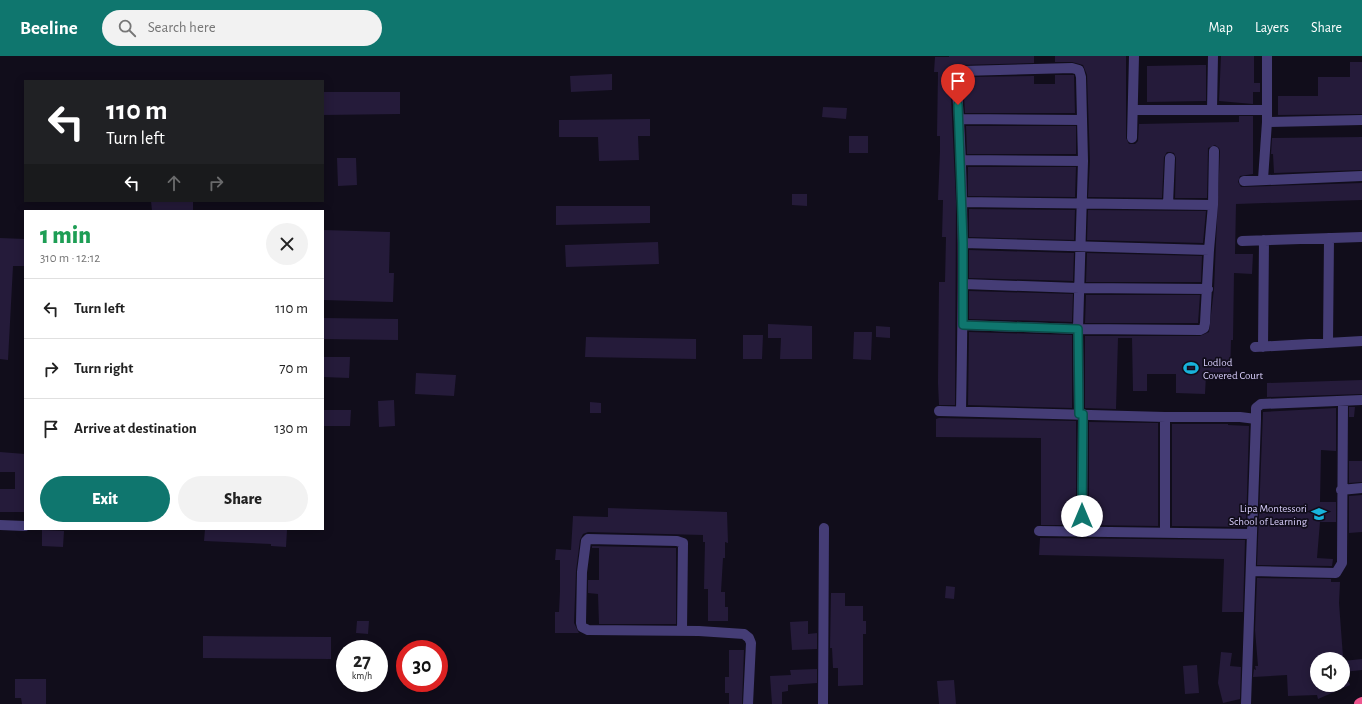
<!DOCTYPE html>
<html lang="en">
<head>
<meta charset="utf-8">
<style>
  :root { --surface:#fff; --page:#f2f2f2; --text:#222; --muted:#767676; --line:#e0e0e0; --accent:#0f766e }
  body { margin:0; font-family:"Alegreya Sans",sans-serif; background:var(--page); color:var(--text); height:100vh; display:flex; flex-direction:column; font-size:15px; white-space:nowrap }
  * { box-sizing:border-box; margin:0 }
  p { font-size:13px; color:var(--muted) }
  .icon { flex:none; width:22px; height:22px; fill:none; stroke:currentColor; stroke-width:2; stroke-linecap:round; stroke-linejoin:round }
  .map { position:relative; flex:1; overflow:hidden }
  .details { position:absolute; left:24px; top:154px; width:300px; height:320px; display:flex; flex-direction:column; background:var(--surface); border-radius:0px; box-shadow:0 2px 10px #0003 }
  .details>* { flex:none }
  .hud { position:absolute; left:24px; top:24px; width:300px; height:122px; border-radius:0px; box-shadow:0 2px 10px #0003; background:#202124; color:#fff; overflow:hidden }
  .controls { position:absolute; left:1310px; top:596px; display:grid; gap:8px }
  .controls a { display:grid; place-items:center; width:40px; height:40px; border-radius:50%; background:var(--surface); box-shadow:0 2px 10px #0003; font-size:20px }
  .speed { position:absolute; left:336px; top:584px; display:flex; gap:8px; font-size:20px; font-weight:700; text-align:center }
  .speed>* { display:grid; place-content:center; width:52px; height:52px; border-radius:50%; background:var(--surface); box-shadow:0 2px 10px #0003; line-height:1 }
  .speed small { font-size:10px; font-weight:400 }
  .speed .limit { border:6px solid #d22; background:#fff; color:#111 }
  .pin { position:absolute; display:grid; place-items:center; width:34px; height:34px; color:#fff; margin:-41px -17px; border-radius:50% 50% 50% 0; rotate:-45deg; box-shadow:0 0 4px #0007 }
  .pin .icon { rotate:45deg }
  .me { position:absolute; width:44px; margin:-22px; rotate:0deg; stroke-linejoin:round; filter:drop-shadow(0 0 3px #0008) }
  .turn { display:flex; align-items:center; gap:14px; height:84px; padding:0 16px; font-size:18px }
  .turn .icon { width:52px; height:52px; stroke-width:2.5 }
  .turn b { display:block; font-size:28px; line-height:34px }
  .lanes { display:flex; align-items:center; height:38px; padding:0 16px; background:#0003; justify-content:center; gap:20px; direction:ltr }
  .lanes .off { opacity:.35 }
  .round { display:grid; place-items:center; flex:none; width:42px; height:42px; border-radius:21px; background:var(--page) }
  .summary { display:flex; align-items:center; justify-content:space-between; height:68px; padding:0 16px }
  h1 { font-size:24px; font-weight:800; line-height:30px; color:#1e9e55 }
  .cta { display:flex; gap:8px; margin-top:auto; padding:8px 16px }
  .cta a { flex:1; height:46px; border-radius:24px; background:var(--accent); color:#fff; font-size:16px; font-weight:800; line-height:46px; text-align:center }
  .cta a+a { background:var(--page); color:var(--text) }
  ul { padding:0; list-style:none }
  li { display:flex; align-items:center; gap:12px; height:60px; padding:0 16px; border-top:1px solid var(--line) }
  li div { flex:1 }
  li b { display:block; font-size:15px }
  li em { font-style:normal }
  header { display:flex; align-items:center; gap:24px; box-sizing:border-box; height:56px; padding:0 20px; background:var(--accent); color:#fff }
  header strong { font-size:19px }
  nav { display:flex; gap:22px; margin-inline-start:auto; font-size:14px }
  .search { width:280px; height:36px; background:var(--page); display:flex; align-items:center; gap:10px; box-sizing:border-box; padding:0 14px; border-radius:22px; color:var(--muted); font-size:15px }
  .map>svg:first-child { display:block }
</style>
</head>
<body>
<header>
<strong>Beeline</strong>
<div class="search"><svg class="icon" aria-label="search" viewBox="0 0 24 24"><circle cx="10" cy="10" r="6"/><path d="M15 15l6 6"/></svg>Search here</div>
<nav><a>Map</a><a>Layers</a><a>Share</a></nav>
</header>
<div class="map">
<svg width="1362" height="648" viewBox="0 0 1362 648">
  <rect width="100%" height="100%" fill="#110d1b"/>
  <path fill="#251b3a" d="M949 0H1034V7L961 9 950 19 956 146 955 349H939L938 327 939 226H945L946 181H942L943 144H938L940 95V80H937L938 16H934L935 1H949Z
    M1055 0H1126V82L1129 88H1135L1138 85 1139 68 1239 66V60H1253V118L1240 120 1238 126 1241 131 1362 127V144L1236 148 1235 198H1253L1252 218 1234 217 1233 284H1231L1230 320 1206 319 1205 338 1176 337V318H1147V335H1133L1132 282H1118L1116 353 1085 352V280H1200L1209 276 1214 233 1220 95 1219 92 1215 89 1208 92 1207 142H1175L1176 102 1174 97 1170 96H1167L1164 101 1162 142 1088 141 1090 105 1087 19 1083 9 1072 6H1055Z
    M1221 0H1254V27H1260V36H1253V48L1219 45Z
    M1350 6H1362V58L1278 59V40H1318V21H1350Z
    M1199 9H1206V45L1147 46V10Z
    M612 18V34L571 36 570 20Z
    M1055 19H1074L1075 57H965L963 24 965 21 1034 20V28H1055Z
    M323 36H400V58L323 59Z
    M823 51 847 52 846 63 822 61Z
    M650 63V80H638L639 104 599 105 598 81H559V64Z
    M966 70H1076V98H967Z
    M849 80H868V97H849Z
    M1362 81V114L1274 117 1273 98H1271L1272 82Z
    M337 102H356L357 129 338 130Z
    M968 111H1076L1075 141 968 140Z
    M792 138H807V150L792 149Z
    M151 145H193V155H152Z
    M556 150H650V167L556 169Z
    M969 153 1075 154 1074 184 969 181Z
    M1088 154 1206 155 1203 187 1087 184Z
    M323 174 390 176 389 217H394L393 246 323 244Z
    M0 182 25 183V210H13L8 304 0 303Z
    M658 186 659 208 566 211 565 189Z
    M969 194 1074 197 1073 225 969 222Z
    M1087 197 1202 200 1201 226H1086Z
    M969 235 1073 238 1072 266 969 263Z
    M1086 239H1200L1198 267H1085Z
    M323 262 398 263V284L323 283Z
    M768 268 812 270V303H780L781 282H768Z
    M876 270 890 271V282L876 281Z
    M854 276H872L871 304 853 303Z
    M969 276 1072 279V352L968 349Z
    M743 279H763L762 303H743Z
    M586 281 696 283V303L585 301Z
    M323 301H350L349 322 323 321Z
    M416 317 456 319 454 340 415 338Z
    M1362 324V338L1267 341V327Z
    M394 344 395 370 379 371 378 345Z
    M590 346 601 347V357H590Z
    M1349 351H1355L1354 361H1349Z
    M1336 352V395L1321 394 1320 446H1336V466H1320L1317 502 1333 503 1332 510 1257 509 1263 356Z
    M323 354H351L350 370H323Z
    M939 362 1076 365V469H1041V382L936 381V363Z
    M1089 366 1158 367V470L1089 469Z
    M1172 368H1228V369L1249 370 1246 471 1172 470Z
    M0 396 25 398V456H0V433H15V416H0Z
    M1349 405H1362V426L1349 427Z
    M1362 439V476L1349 477V440Z
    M608 452 727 456 728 487 725 486V502H723L721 536H725V551H728V565H708V533H704L705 486H703V479L588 476 583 478 580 484 576 515 574 567 579 577H555V556H559L560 535V504H555L556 493 571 494 573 460 608 461Z
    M205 473 287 474 286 491 271 490V488L204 485Z
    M42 474 64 475 63 491 42 490Z
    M1040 482 1245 484 1243 556H1222L1224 503 1039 499Z
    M592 490 676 492V568H599L598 538 588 537V524H599V492H592Z
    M1257 522 1331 523V526H1340L1339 547 1343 601 1317 603V631L1343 629V627L1349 626 1350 629 1318 643 1317 639 1288 640 1287 619 1253 621 1254 613 1256 614 1255 610H1258L1255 574Z
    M946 530 955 531 954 543 945 542Z
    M831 537H845V550H863V565H866V578H863V629L838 630V612H833L832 592H830Z
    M357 565H369L368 578 356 577Z
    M808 565V578L817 577V593L792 594 790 566Z
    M203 580 331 581V603L203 602Z
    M729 594H744L742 648H729V637H725V621H729Z
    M1221 596 1232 597 1230 610 1241 611 1240 643 1223 647 1218 627Z
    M1362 603V614L1343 616V605Z
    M1197 609 1199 637 1185 638 1183 610Z
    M817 613V627L788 629V635L782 636V648H772L770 620 791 619 790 614Z
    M15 623H46V648H22L21 642H15Z
    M954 624 956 648H939L937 625Z"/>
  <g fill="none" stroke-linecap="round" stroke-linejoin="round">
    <path stroke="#453d76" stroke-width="10" d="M1134 54H1267
      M1212 54 1213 0
      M960 63 1082 64
      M1267 66 1362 64
      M1132 82 1134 0
      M960 104 1083 105
      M1263 123 1267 66V0
      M1244 125 1362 120
      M962 146 1213 149
      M1168 148 1170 102
      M1242 185 1362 181
      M963 187 1209 194
      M964 228 1079 232 1208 233
      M963 269 1078 273 1200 274 1204 272 1205 267 1209 194 1213 149 1214 95
      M1328 287 1329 182
      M1255 291 1362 285
      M1263 291 1264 184
      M939 355 1165 361H1240L1256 363 1246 648
      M961 355C963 244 965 132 956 21L962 15 1072 12 1079 14 1081 21 1083 105 1078 273 1079 358
      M1256 363V352L1261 348 1362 344
      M1341 434 1362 432
      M0 469 25 470
      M1039 475 1252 478
      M1082 475 1083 358
      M1165 476V361
      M1251 515 1336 517 1342 507 1343 345
      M682 575 683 487 677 485 588 483 586 485 582 516 581 567 582 571 588 574 699 575 744 578 749 582 751 587 748 648
      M823 648 824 472"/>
    <path stroke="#ed558e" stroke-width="12" d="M1360 648 1362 647"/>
  </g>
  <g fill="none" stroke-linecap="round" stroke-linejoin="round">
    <g stroke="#0a4d48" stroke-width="10">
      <path id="route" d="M958 49 963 187V269L1078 273 1079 358H1083L1082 460"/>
    </g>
    <use href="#route" stroke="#0f766e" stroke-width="7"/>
  </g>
  <defs>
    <g id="stadium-bare" transform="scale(1.2)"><path d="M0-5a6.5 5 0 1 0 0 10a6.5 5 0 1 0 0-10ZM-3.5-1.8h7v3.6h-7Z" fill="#18b3db" stroke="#110d1b" stroke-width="2.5" paint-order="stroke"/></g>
    <g id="school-bare" transform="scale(1.2)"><path d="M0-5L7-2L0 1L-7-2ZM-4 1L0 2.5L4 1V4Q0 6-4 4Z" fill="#18b3db" stroke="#110d1b" stroke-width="2.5" paint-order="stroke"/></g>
  </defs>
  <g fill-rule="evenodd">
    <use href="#stadium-bare" x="1191" y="312"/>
    <use href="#school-bare" x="1319" y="458"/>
  </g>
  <g text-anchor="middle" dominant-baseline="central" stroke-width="3.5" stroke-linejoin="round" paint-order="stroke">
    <g font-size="11" fill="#d7cdfa" stroke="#110d1b" text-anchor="start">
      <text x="1203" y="306">Lodlod<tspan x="1203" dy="13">Covered Court</tspan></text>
      <text x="1307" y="452" text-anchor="end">Lipa Montessori<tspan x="1307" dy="13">School of Learning</tspan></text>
    </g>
  </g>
</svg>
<div class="controls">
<a><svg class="icon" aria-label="sound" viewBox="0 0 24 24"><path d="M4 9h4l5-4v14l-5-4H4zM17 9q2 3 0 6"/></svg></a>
</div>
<div class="speed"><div>27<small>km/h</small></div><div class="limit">30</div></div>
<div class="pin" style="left:958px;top:49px;background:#d93025"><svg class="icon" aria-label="arrive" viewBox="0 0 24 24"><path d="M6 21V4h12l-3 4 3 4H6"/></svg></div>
<svg class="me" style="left:1082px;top:460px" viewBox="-20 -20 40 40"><circle r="19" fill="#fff"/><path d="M0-13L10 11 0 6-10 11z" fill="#0f766e"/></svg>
<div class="hud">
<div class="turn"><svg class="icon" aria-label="left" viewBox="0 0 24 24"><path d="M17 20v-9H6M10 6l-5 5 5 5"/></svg><div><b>110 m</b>Turn left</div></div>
<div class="lanes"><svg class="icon" aria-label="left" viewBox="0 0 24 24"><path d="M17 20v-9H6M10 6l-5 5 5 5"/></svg><svg class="icon off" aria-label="ahead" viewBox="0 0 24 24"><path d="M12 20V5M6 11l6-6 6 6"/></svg><svg class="icon off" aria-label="right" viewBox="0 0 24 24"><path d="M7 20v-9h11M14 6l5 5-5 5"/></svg></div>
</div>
<section class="details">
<div class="summary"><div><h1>1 min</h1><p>310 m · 12:12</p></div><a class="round"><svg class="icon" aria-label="close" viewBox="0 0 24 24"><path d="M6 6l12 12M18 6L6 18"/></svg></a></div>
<ul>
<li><svg class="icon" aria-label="left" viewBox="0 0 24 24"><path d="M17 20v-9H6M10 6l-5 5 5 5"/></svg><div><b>Turn left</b></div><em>110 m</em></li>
<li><svg class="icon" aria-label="right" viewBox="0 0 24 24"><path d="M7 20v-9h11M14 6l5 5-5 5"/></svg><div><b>Turn right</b></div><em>70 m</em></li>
<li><svg class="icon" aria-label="arrive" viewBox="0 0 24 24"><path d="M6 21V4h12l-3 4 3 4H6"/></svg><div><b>Arrive at destination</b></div><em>130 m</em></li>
</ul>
<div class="cta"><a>Exit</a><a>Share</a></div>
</section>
</div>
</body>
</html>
